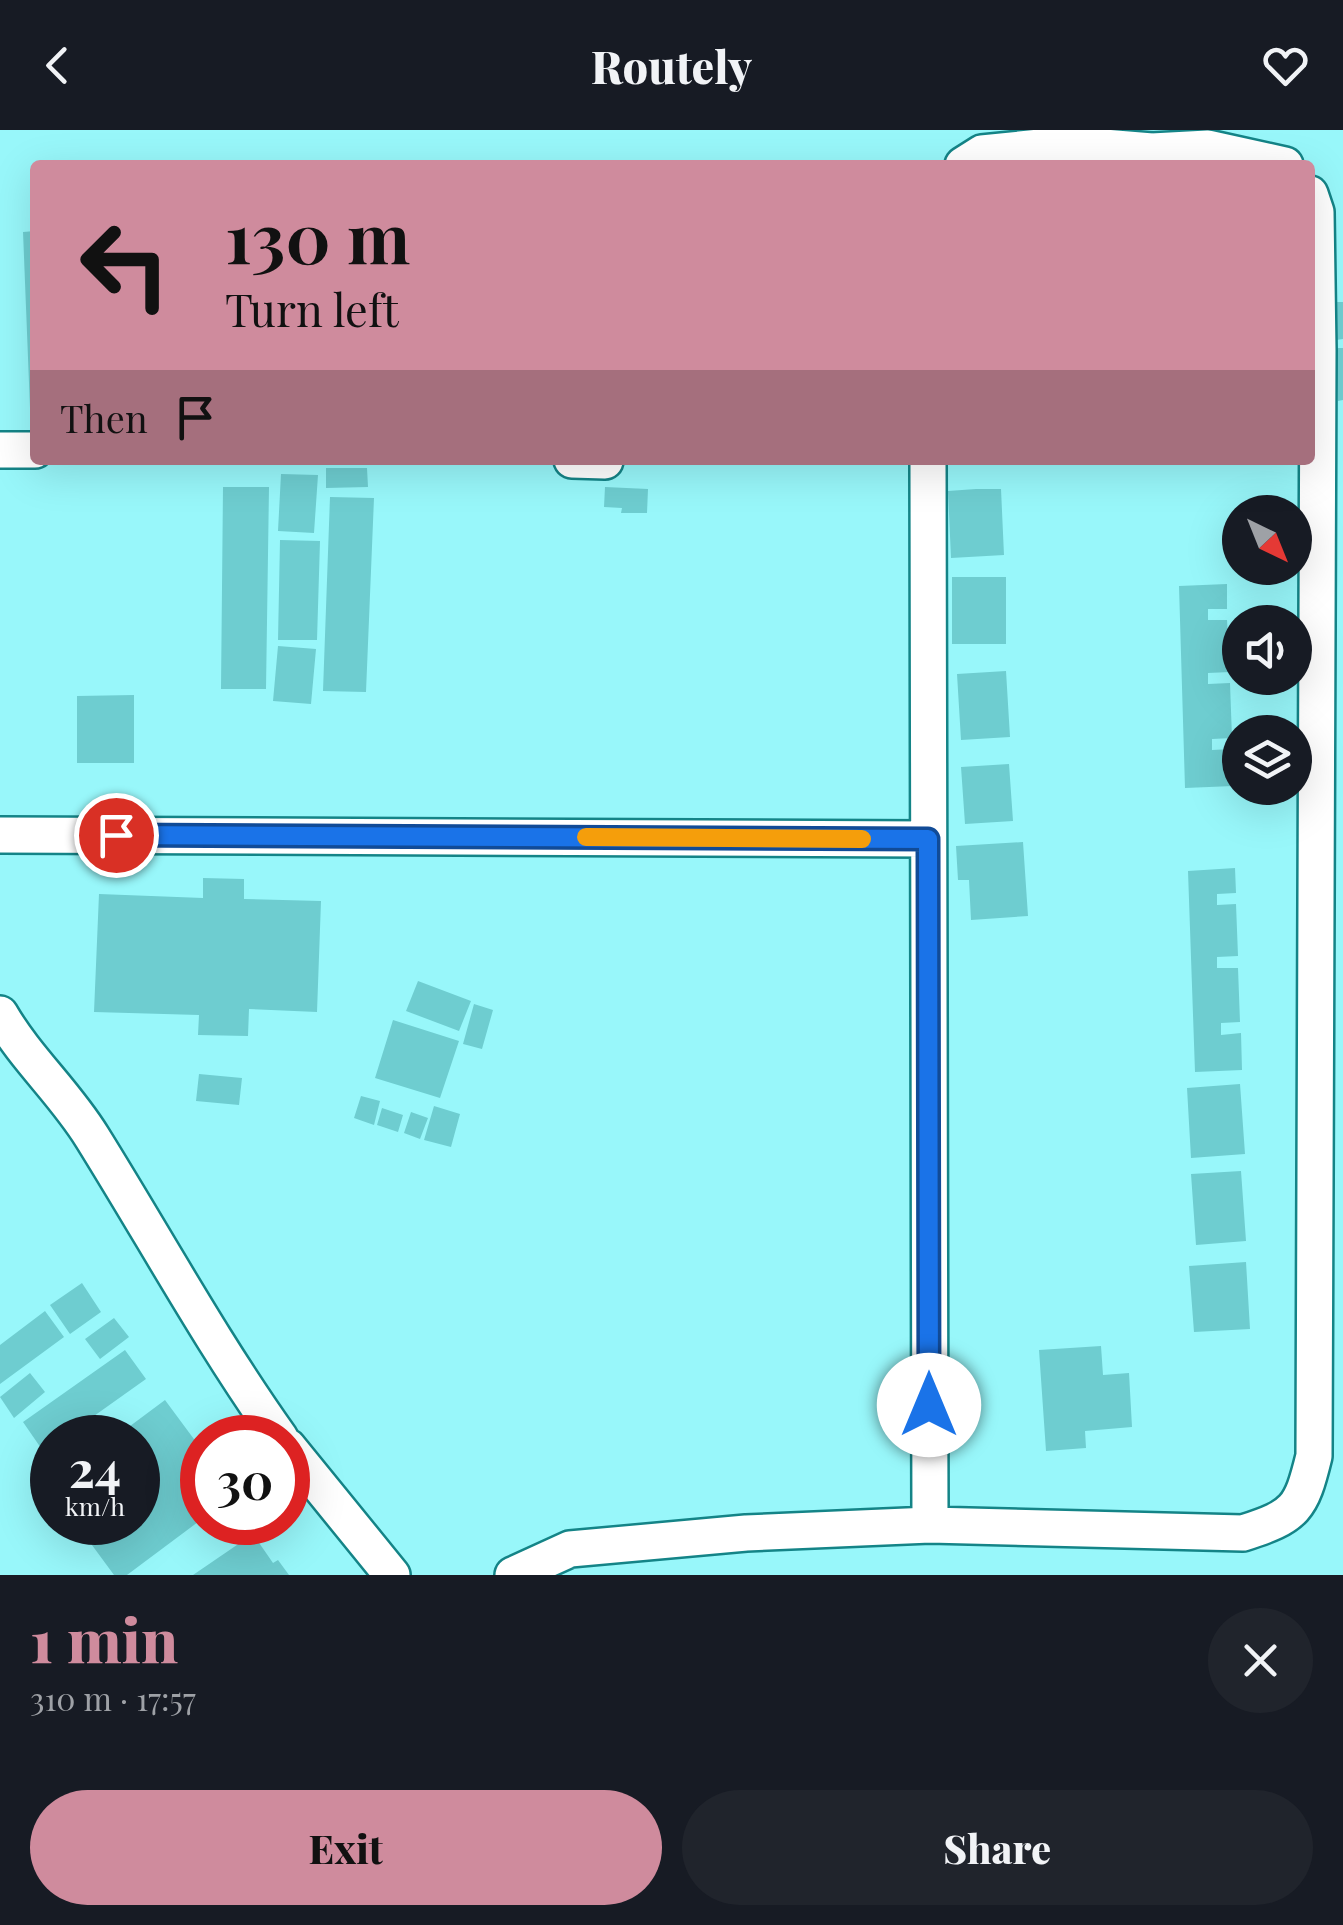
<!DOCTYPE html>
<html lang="en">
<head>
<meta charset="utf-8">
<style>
  :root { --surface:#171b24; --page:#20242c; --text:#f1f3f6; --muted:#9ea1a6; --accent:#cf8b9d }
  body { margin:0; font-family:"Playfair Display",serif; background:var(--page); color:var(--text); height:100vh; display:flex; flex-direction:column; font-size:38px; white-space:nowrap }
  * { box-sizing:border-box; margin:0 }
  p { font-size:32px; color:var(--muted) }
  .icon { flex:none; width:55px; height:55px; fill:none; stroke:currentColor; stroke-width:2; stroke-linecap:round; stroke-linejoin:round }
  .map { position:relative; height:1445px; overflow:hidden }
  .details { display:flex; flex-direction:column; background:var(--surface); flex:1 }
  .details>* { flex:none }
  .top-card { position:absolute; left:30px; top:30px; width:1285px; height:305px; border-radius:10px; box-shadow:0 10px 40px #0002; background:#cf8b9d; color:#111; overflow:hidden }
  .needle { width:65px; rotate:137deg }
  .fabs { position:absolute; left:1222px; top:365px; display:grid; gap:20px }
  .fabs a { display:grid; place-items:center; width:90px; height:90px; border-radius:50%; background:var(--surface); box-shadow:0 10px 40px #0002; font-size:50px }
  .speed { position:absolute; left:30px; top:1285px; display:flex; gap:20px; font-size:50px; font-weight:700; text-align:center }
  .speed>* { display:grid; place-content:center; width:130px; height:130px; border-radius:50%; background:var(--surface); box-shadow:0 10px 40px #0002; line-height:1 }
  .speed small { font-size:25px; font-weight:400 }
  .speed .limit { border:15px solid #d22; background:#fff; color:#111 }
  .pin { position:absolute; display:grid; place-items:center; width:85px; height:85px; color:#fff; margin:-42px; border:5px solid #fff; border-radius:50%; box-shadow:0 2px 10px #0007 }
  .me { position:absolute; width:110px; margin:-55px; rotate:0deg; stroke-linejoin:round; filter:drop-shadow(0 0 8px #0008) }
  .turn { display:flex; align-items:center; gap:35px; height:210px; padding:0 30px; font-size:45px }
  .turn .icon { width:130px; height:130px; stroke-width:2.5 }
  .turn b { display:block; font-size:70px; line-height:85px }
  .then { display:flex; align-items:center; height:95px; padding:0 30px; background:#0003; gap:20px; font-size:38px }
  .round { display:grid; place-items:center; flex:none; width:105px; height:105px; border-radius:52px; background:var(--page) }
  .overview { display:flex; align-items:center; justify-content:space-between; height:170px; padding:0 30px }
  h1 { font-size:60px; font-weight:800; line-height:75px; color:var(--accent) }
  .button { display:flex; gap:20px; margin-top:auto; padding:20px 30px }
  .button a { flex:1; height:115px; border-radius:60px; background:var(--accent); color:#111; font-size:40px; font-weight:800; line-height:115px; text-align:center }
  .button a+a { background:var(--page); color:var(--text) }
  header { display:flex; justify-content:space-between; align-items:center; height:130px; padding:0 30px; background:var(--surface); font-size:45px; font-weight:800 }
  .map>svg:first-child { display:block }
</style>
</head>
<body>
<header><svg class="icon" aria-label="back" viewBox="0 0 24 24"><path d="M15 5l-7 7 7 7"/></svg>Routely<svg class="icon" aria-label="heart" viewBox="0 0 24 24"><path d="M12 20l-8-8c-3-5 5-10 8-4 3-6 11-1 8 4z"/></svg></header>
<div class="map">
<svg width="1343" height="1445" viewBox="0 0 1343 1445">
  <rect width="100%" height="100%" fill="#98f7fa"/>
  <path fill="#6ecdd0" d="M35 101V278H30L23 102Z
    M1335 172H1343V209L1336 210Z
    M1336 218H1343V270L1338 271Z
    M326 338H367L368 357 326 358Z
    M281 344 318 345 314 403 278 401Z
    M223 357H269L266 559H221Z
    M605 357 648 359 647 383H621L622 378 604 377Z
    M976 359H1001L1004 425 951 428 948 361Z
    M330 367 374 368 366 562 323 561Z
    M280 410 320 411 317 510H278Z
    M952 447H1006V514H952Z
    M1227 454V479H1208V490H1227L1230 542 1208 543V554L1230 553 1232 608 1212 609V620L1232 619 1233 656 1185 658 1179 456Z
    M278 516 316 519 311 574 273 571Z
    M1006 541 1010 607 961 610 957 544Z
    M134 565V633H77V566Z
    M1009 634 1013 691 965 694 961 637Z
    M1023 712 1028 786 971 790 969 750H958L956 716Z
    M1235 738 1236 763 1217 764V775L1236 774 1238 826 1217 827V838H1238L1240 892 1221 893V905L1241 903 1242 940 1195 942 1188 741Z
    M203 748 244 749V769L321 771 317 882 249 879 248 906 198 905 199 885 94 882 99 764 203 768Z
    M418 851 471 871 459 901 406 881Z
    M474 874 493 880 482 919 463 914Z
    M393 890 459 911 440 968 375 948Z
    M199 944 242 948 239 975 196 971Z
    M1240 954 1245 1024 1191 1028 1187 958Z
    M361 966 380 971 374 995 354 988Z
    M434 976 460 984 451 1017 424 1010Z
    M382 978 403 985 398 1002 377 995Z
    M411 982 428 988 420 1009 404 1003Z
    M1241 1041 1246 1111 1196 1115 1191 1044Z
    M1246 1132 1250 1199 1194 1202 1189 1136Z
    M82 1153 101 1182 70 1204 50 1175Z
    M45 1181 64 1207 0 1254V1215Z
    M114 1188 129 1207 100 1229 85 1209Z
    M1101 1216 1103 1245 1129 1243 1132 1297 1085 1301 1086 1318 1046 1321 1039 1220Z
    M125 1220 146 1249 63 1308H52V1315L43 1321 23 1292Z
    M30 1243 45 1262 14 1288 0 1267Z
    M165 1270 202 1320V1389L127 1445H114L75 1392H138V1308H114Z
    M253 1404 273 1433 278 1430 289 1445H193Z"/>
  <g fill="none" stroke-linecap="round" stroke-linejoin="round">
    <g stroke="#148487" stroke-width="40">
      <path id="street" d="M963 35 982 23 1068 14 1152 21 1208 18 1285 35
        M0 320H35
        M572 330 605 331
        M928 330 930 1395
        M0 705 928 709
        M0 884C26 929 65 963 92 1007 155 1108 211 1211 280 1308
        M288 1317 392 1445
        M513 1445 570 1419 746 1403 930 1395 1243 1403C1296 1386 1301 1379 1314 1326L1318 220 1316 82 1310 64"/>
    </g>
    <use href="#street" stroke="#fff" stroke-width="35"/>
  </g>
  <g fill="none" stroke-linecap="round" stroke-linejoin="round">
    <g stroke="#114b97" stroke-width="25">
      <path id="route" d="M116 705 928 709 929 1275"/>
    </g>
    <use href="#route" stroke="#1a73e8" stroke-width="18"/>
    <path stroke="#f59e0b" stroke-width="18" d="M586 707 862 709"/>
  </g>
</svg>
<div class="fabs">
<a><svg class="needle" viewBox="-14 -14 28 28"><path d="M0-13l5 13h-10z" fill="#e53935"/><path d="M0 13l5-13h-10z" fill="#9ea1a6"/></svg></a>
<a><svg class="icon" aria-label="sound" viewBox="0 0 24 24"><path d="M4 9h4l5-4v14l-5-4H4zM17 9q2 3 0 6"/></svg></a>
<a><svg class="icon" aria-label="layers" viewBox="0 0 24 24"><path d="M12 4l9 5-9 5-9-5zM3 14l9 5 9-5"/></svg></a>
</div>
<div class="speed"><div>24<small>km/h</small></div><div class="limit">30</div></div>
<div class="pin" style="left:116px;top:705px;background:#d93025"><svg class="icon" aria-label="arrive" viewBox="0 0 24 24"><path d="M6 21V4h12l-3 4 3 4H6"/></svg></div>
<svg class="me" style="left:929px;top:1275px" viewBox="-20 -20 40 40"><circle r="19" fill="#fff"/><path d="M0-13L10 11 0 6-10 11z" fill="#1a73e8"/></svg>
<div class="top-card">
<div class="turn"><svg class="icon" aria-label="left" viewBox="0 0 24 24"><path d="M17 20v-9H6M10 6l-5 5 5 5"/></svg><div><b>130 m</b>Turn left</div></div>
<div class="then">Then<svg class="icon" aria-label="arrive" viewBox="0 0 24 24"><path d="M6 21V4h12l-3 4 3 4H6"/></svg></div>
</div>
</div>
<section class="details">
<div class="overview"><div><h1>1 min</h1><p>310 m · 17:57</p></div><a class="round"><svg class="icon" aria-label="close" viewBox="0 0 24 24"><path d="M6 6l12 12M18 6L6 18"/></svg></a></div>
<div class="button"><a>Exit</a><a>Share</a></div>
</section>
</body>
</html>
